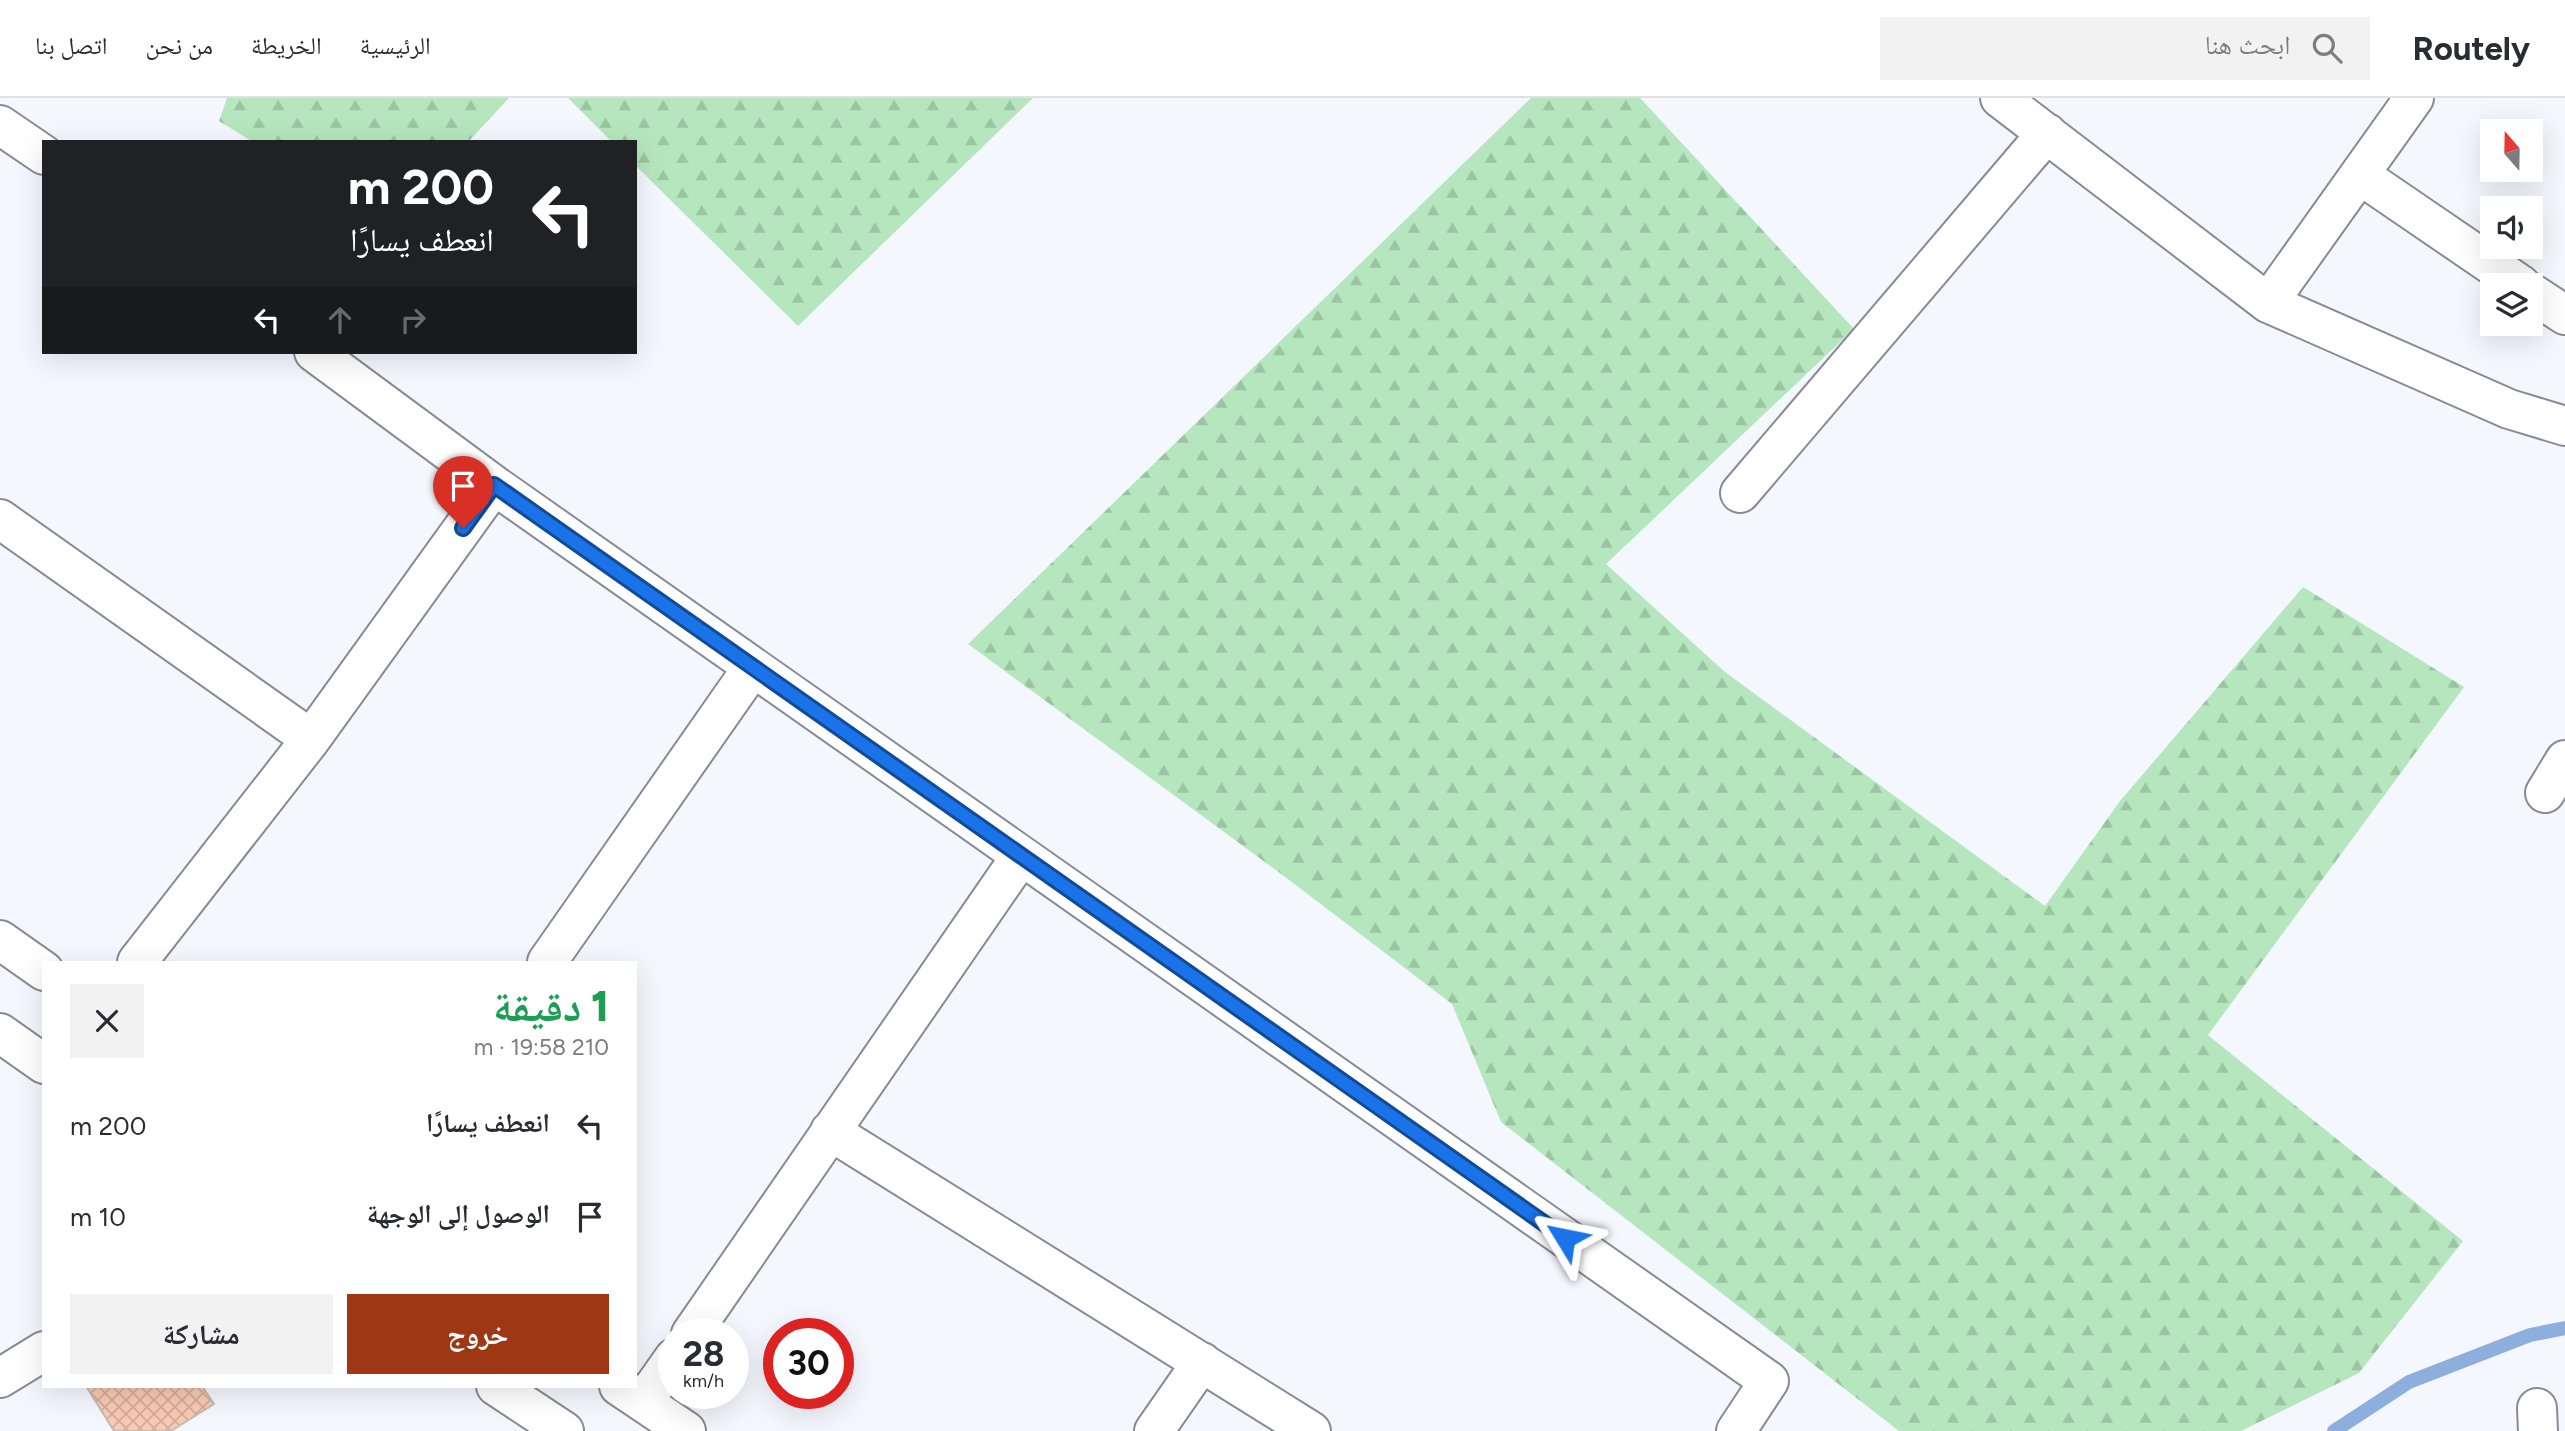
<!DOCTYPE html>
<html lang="ar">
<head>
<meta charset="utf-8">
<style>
  :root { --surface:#fff; --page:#f2f2f3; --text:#2b2b33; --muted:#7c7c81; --line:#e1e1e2; --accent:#9e3714 }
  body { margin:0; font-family:Figtree,"Noto Naskh Arabic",sans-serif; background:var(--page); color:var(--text); direction:rtl; height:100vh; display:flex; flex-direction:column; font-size:26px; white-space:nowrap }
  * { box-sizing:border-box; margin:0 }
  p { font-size:23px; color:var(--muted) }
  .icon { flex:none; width:38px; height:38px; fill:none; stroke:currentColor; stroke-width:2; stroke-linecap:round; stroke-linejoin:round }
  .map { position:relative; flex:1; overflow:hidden; direction:ltr }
  .panel { position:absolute; left:42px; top:863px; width:595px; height:427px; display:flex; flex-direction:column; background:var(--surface); border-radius:0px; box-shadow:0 7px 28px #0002; direction:rtl }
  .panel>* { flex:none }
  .guide { position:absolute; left:42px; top:42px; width:595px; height:214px; border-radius:0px; box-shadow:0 7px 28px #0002; direction:rtl; background:#202124; color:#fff; overflow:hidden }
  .needle { width:46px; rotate:340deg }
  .buttons { position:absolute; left:2480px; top:21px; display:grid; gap:14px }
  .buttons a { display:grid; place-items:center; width:63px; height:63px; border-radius:0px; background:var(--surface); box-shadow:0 7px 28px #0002; font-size:35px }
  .speed { position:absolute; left:658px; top:1220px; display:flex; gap:14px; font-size:35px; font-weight:700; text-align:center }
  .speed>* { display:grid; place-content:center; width:91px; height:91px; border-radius:50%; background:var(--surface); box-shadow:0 7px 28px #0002; line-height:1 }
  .speed small { font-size:18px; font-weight:400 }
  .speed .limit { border:10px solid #d22; background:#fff; color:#111 }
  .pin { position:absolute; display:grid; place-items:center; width:60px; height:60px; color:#fff; margin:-72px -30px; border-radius:50% 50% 50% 0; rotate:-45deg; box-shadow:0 0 7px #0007 }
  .pin .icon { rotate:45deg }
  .me { position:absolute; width:77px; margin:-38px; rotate:305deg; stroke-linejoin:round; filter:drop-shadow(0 0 5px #0008) }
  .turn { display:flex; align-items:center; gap:24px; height:147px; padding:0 28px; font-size:32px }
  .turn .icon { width:91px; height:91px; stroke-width:2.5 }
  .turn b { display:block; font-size:49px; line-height:60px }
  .lanes { display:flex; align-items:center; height:66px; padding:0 28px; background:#0003; justify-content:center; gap:35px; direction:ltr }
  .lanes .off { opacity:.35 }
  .round { display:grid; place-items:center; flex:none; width:74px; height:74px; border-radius:0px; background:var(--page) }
  .headline { display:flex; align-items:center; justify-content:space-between; height:119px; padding:0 28px }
  h1 { font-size:42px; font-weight:800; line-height:52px; color:#1e9e55 }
  .button { display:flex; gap:14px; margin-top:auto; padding:14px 28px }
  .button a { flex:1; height:80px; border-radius:0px; background:var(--accent); color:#fff; font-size:28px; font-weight:800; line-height:80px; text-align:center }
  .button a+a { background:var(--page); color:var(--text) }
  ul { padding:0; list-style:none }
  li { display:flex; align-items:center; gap:21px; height:91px; padding:0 28px }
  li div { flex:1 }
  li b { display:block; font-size:26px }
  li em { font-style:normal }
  header { display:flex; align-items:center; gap:42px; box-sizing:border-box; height:98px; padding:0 35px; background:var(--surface); border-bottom:2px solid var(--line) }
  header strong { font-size:33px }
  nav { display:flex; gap:38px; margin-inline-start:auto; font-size:24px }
  .search { width:490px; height:63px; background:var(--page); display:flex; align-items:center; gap:18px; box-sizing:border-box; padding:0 24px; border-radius:0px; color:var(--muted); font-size:26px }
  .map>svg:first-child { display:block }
</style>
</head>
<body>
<header>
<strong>Routely</strong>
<div class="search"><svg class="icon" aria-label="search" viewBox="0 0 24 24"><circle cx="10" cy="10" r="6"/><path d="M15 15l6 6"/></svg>ابحث هنا</div>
<nav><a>الرئيسية</a><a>الخريطة</a><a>من نحن</a><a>اتصل بنا</a></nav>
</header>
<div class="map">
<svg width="2565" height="1333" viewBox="0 0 2565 1333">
  <defs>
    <pattern id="forest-firs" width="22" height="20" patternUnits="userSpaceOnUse" patternTransform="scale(1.75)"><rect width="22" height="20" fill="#b6e6be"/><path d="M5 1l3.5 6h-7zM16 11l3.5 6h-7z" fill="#9bc4a2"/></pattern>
    <pattern id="building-cross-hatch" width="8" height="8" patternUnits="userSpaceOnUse" patternTransform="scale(1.75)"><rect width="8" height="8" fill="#f8cab4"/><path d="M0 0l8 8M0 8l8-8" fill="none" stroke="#d3ac9a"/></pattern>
  </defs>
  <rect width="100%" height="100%" fill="#f5f7fe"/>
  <path fill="url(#forest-firs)" d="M227 0H509L468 44H253L219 23Z
    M568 0H1033L798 228 635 67V44H612Z
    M1531 0H1640L1854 231 1606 466 1725 574 2045 808 2120 703 2303 489 2464 589 2208 937 2463 1143 2359 1275 2241 1333H1899L1501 1024 1452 906 1280 775 968 546Z"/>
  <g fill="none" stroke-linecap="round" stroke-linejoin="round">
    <path stroke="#8eafdd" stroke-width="14" d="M2334 1333 2409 1284 2530 1237 2565 1230"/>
  </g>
  <path fill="url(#building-cross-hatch)" stroke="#c6bab5" stroke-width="2" d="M86 1288H202L214 1306 171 1333H114Z"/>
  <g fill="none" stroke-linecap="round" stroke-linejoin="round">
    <g stroke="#888b95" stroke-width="42">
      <path id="minor" d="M2000 0 2268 205 2509 311 2565 328
        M0 27 44 57
        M2360 77 2521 187
        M2530 194 2565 217
        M2268 205 2414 0
        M314 254 494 387 1769 1283 1736 1333
        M1740 395 2047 35
        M0 421 311 641
        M2545 695 2565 662
        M0 842 44 873
        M137 864 311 641 494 387
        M547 864 753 569
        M0 935 44 966
        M830 1033 1311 1333
        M691 1236 1021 758
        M0 1280 44 1253
        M496 1288 564 1333
        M619 1288 686 1333
        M643 1304 674 1260
        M2537 1310 2538 1333
        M1154 1333 1202 1264"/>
    </g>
    <use href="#minor" stroke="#fff" stroke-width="38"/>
  </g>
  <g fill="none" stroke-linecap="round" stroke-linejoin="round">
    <g stroke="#114b97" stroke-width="18">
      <path id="route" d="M463 430 494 387 1565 1140"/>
    </g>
    <use href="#route" stroke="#1a73e8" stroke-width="12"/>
  </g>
</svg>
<div class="buttons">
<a><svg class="needle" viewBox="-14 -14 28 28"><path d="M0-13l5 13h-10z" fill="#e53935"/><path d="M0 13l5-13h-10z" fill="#7c7c81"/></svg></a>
<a><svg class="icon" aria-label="sound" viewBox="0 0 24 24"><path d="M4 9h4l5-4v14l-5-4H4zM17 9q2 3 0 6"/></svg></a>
<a><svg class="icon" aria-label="layers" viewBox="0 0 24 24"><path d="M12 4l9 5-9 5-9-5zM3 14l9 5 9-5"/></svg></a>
</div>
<div class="speed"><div>28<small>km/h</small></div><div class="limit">30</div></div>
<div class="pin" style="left:463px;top:430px;background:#d93025"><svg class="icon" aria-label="arrive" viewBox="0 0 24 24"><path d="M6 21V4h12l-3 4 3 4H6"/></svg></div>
<svg class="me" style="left:1565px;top:1140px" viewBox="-20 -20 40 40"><path d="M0-17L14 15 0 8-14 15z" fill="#1a73e8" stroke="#fff" stroke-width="4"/></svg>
<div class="guide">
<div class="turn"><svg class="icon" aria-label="left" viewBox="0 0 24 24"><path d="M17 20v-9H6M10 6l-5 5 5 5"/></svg><div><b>200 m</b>انعطف يسارًا</div></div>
<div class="lanes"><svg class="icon" aria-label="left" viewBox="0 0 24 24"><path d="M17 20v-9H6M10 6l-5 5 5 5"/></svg><svg class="icon off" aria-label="ahead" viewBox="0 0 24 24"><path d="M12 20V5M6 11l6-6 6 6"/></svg><svg class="icon off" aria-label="right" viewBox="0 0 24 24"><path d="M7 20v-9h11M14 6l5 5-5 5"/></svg></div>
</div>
<section class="panel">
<div class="headline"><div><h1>1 دقيقة</h1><p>210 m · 19:58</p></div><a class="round"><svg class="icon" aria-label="close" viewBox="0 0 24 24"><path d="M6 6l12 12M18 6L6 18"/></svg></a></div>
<ul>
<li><svg class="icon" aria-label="left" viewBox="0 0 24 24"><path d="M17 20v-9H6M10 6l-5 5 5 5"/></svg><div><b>انعطف يسارًا</b></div><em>200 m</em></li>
<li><svg class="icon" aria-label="arrive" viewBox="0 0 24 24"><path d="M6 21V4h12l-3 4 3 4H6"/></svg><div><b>الوصول إلى الوجهة</b></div><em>10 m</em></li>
</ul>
<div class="button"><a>خروج</a><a>مشاركة</a></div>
</section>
</div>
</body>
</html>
